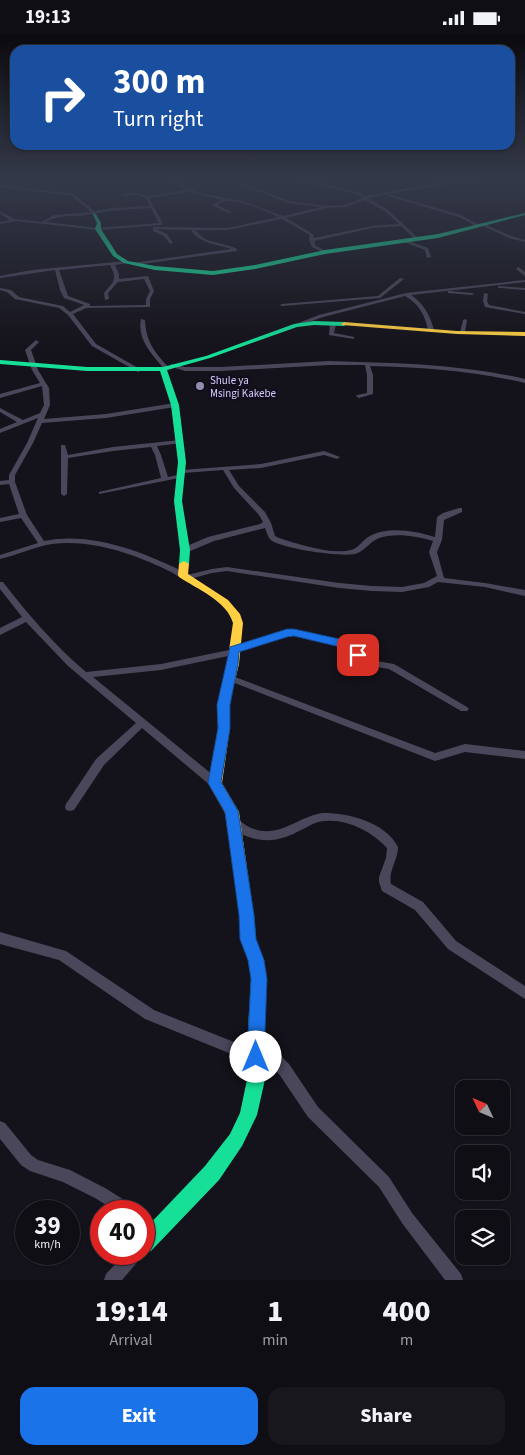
<!DOCTYPE html>
<html lang="en">
<head>
<meta charset="utf-8">
<style>
  :root { --surface:#0f0e14; --page:#18171d; --text:#f1f3f6; --muted:#9b9ca0; --line:#2f2e34; --accent:#1a73e8 }
  body { margin:0; font-family:"Source Sans 3",sans-serif; background:var(--page); color:var(--text); height:100vh; display:flex; flex-direction:column; font-size:19px; white-space:nowrap }
  * { box-sizing:border-box; margin:0 }
  p { font-size:16px; color:var(--muted) }
  .icon { flex:none; width:28px; height:28px; fill:none; stroke:currentColor; stroke-width:2; stroke-linecap:round; stroke-linejoin:round }
  .map { position:relative; height:1245px; overflow:hidden }
  .side { display:flex; flex-direction:column; background:var(--surface); flex:1 }
  .side>* { flex:none }
  .banner { position:absolute; left:10px; top:10px; width:505px; height:105px; border-radius:15px; box-shadow:0 1px 4px #0004,0 0 0 1px var(--line); background:#1a4fa0; color:#fff; overflow:hidden }
  .needle { width:32px; rotate:314deg }
  .buttons { position:absolute; left:455px; top:1045px; display:grid; gap:10px }
  .buttons a { display:grid; place-items:center; width:55px; height:55px; border-radius:10px; background:var(--surface); box-shadow:0 1px 4px #0004,0 0 0 1px var(--line); font-size:25px }
  .speed { position:absolute; left:15px; top:1165px; display:flex; gap:10px; font-size:25px; font-weight:700; text-align:center }
  .speed>* { display:grid; place-content:center; width:65px; height:65px; border-radius:50%; background:var(--surface); box-shadow:0 1px 4px #0004,0 0 0 1px var(--line); line-height:1 }
  .speed small { font-size:12px; font-weight:400 }
  .speed .limit { border:8px solid #d22; background:#fff; color:#111 }
  .pin { position:absolute; display:grid; place-items:center; width:42px; height:42px; color:#fff; margin:-21px; border-radius:10px; box-shadow:0 2px 8px #0006 }
  .me { position:absolute; width:55px; margin:-28px; rotate:0deg; stroke-linejoin:round; filter:drop-shadow(0 0 4px #0008) }
  .turn { display:flex; align-items:center; gap:18px; height:105px; padding:0 20px; font-size:22px }
  .turn .icon { width:65px; height:65px; stroke-width:2.5 }
  .turn b { display:block; font-size:35px; line-height:42px }
  .eta { display:flex; justify-content:space-evenly; align-items:center; height:85px; text-align:center }
  .eta b { font-size:30px; font-weight:800; line-height:35px }
  .button { display:flex; gap:10px; margin-top:auto; padding:10px 20px }
  .button a { flex:1; height:58px; border-radius:15px; background:var(--accent); color:#fff; font-size:20px; font-weight:800; line-height:58px; text-align:center }
  .button a+a { background:var(--page); color:var(--text) }
  .status { display:flex; justify-content:space-between; align-items:center; height:35px; padding:0 25px; background:var(--surface); direction:ltr }
  .status svg { height:14px; fill:currentColor }
  .map>svg:first-child { display:block }
</style>
</head>
<body>
<div class="status"><b>19:13</b><svg viewBox="0 0 49 12"><path d="M0 12V9h3v3zM5 12V6h3v6zM10 12V3h3v9zM15 12V0h3v12zM26 1h20v11H26zM47 4h2v5h-2z"/></svg></div>
<div class="map">
<svg width="525" height="1245" viewBox="0 0 525 1245">
  <rect width="100%" height="100%" fill="#14121a"/>
  <g fill="none" stroke-linecap="round" stroke-linejoin="round">
    <path fill="#4a475b" fill-rule="evenodd" d="M162 143 170 144 200 158 242 166 283 181 321 172 288 168 242 150V148L290 166 327 171 345 170 363 163 359 160 293 143H300L361 158 365 161 407 153 473 143H483L388 159 461 180 481 191 478 192 459 182 384 160 368 163 388 175 418 203V205H416L401 191 372 193 314 206 316 211 326 216 325 218 312 212 309 205 310 200 282 184 228 195H195L202 202 207 205 233 212 237 214V216L135 230 133 228 231 214C217 209 200 209 191 195L156 194 167 199 173 208 170 209 164 201 153 196V192L228 193 278 182C265 176 243 165 228 166 225 166 220 168 217 170L231 177 228 178 212 170 222 165 191 157 149 163 163 189 161 190 98 195 16 186 0 189V187L10 185 0 179V176L14 184 42 187 54 180 91 177 72 161 0 152V150L74 159 94 176 114 173 150 171 146 163 139 160 121 161 122 159 139 158 147 161 187 155ZM365 165 386 177 399 189 372 191 314 203 313 199 286 183 327 173 346 172ZM151 173 159 188 98 193 46 187C61 178 76 183 92 179 111 175 131 174 151 173Z
      M517 143 525 144V146L518 144Z
      M484 189 511 201 525 205V207L509 203 483 191Z
      M402 204 428 213 431 222 427 223 425 215 402 206Z
      M126 226 128 228 115 230 119 239V244L148 241 154 256 150 264V272L86 273 73 279 96 309 140 334 141 335 138 337 92 311 68 280 59 273 15 264 7 257 0 255V253L11 255 19 262 63 271 70 277 84 270 64 263 60 255 55 235 0 243V241L32 235ZM110 230C118 245 113 247 104 258L105 265 109 264 108 258 118 247 144 244 150 256 146 264V270L90 271V269L68 261 59 235Z
      M518 232 525 237V241L516 234Z
      M400 243 404 244 380 263 282 271 280 270 282 269 378 261Z
      M525 245V247L411 260C424 269 430 280 434 295L431 297 428 295C425 280 419 269 405 261L323 282 298 291 293 290 319 280 406 258Z
      M498 251 525 253V255L500 253H498Z
      M450 256 472 258 474 259 472 260 448 258V256Z
      M484 258 488 259 487 266 489 270 525 277V279L485 272 483 266Z
      M141 284 145 285C146 307 154 316 168 332V334H164C152 319 137 305 141 284Z
      M465 284 467 285 465 297 460 298 463 285Z
      M333 287 336 289 334 298 354 302V304L329 300 330 289Z
      M36 305 39 307 31 315 38 335 49 353 50 370 44 384 106 379 175 368 178 370 175 372 106 383 42 388 33 408 15 440V447L27 480 44 506C91 496 144 517 186 538L187 540 212 534 227 532 339 548 372 551 402 552 424 548 437 541 429 517 433 506C419 502 403 499 388 501 370 503 368 515 355 519 340 522 286 514 272 506 268 503 267 498 265 493L214 506 188 517H182L181 515 182 513 208 502 260 489 263 487 259 480 234 453 223 435 183 438 181 437V435L261 429 324 416 340 422 337 424 324 420 261 433 229 435 239 451 265 477 271 488 275 501 279 503C298 509 331 520 351 515 359 513 363 504 370 501 389 491 415 496 435 502L437 482 443 478 459 473H462V477L444 485 442 505 437 517 444 543 485 548 525 555V561L485 552 438 547 429 552 402 557 372 556 339 553 227 536 212 538 186 545C180 543 174 538 167 535 132 518 90 504 52 509 34 512 17 520 0 524V520L38 508 21 483 0 487V483L19 479 9 449 0 450V446L9 445V440L27 408 38 383 0 398V394L17 387 0 377V373L23 385 40 378 44 370 42 351 0 363V359L40 348 32 335 25 315Z
      M329 326C395 328 461 329 525 344V348C475 336 422 332 370 331L373 340V359L359 363 356 361 357 360 367 358V340L365 330H329L221 336H185L169 331 172 329 185 332H221Z
      M180 405 183 407 182 408 157 411 161 420 168 442 182 439 184 440V442L99 459V457L161 443 155 420 151 412 113 416 68 423 67 459 64 461 61 459V410H65L68 420 113 412Z
      M0 547H3C28 579 55 611 86 637L161 629 229 615 230 613 287 595H295L345 607 371 625 394 629 467 672 469 674 467 676H461L389 634 366 630 342 612 295 601H287L237 617 236 619 233 620 161 635 93 642 219 745 220 748 219 751 215 752 211 751 142 693 104 730 74 775 70 776 66 775 65 772 66 769 96 724 136 688 68 631 26 587 0 600V593L22 582 0 554Z
      M230 640 435 718 465 709 525 716V724L465 717 435 726 227 645 226 643 227 641Z
      M323 778C349 778 385 787 398 812 398 825 388 836 391 849L423 867 456 906 525 951V964L448 914 415 875 382 856 379 847V842L386 823 387 813C372 796 343 781 318 787 311 789 304 794 297 797 280 806 264 808 246 801 239 798 231 794 228 787L229 784 233 783C241 785 246 792 254 794 280 803 299 781 323 778Z
      M0 897 66 916 154 975 249 1013 250 1006 255 1004 279 1019 289 1029 318 1072 389 1142 412 1178 461 1239 463 1245H445L402 1188 379 1152 308 1082 279 1039 262 1024 261 1027 256 1029 145 984 59 925 0 909Z
      M0 1086 5 1088 31 1120 38 1125 70 1135 105 1153 134 1171 136 1176H116L95 1163 63 1147 30 1136 21 1130 0 1104Z
      M144 1179 162 1189 165 1194 162 1199 157 1202 144 1194Z
      M125 1219H143L140 1224 122 1245H104L106 1239Z"/>
    <path fill="#16e098" fill-rule="evenodd" d="M92 178 96 179 101 188V194L117 219 128 226 155 231 213 236 255 230 325 215 438 199 525 178V180L438 203 325 219 255 234 213 240 155 235 124 228 113 221 95 194 97 188Z
      M314 286 344 287 347 289 344 291 314 290 297 292 210 323 167 335 179 370 186 427 182 466 190 515 189 529 184 532 179 529 180 515 174 466 178 427 171 370 160 336H87L0 329V325L87 332H163L206 321 294 289Z
      M240 827 245 829 247 833 254 880 256 904 264 925 267 944 263 1011 266 1040 257 1080 242 1111 219 1145 151 1216 144 1219V1195L205 1131 230 1099 240 1078 248 1040 247 1011 251 944 248 925 240 904V880L233 833 235 829Z"/>
    <path fill="#ffcf43" fill-rule="evenodd" d="M344 287 457 296 525 297V301L457 299 342 290 341 289Z
      M184 526 189 529 188 539 228 565 240 579 243 588 239 629 229 670 230 693 222 748 239 777 247 833 245 837 240 839 235 837 233 833 225 778 208 748 218 693 217 670 227 629 233 588C227 566 197 554 179 542L178 540 179 529Z"/>
  </g>
  <linearGradient id="sky" x2="0" y2="1"><stop stop-color="#0b0a0e"/><stop offset="0.45" stop-color="#343949"/><stop offset="1" stop-color="#343949" stop-opacity="0"/></linearGradient>
  <rect width="525" height="317" fill="url(#sky)"/>
  <path fill="#1a73e8" stroke="#114b97" d="M287 594H294L344 605 363 620 358 623 336 611 294 601 287 602 239 617 238 629 230 670V693L221 747 238 776 254 880 256 904 264 925 267 944 264 1022 262 1028 256 1031 249 1028 247 1022 251 944 248 925 240 904 239 880 225 777 208 748 218 693 217 670 230 612Z"/>
  <circle fill="#938dac" stroke="#120e1e" stroke-width="2" cx="200" cy="351" r="5"/>
  <g text-anchor="middle" dominant-baseline="central" stroke-width="5" stroke-linejoin="round" paint-order="stroke">
    <g font-size="11" fill="#d8cffb" stroke="#120e1e" text-anchor="start">
      <text x="210" y="345">Shule ya<tspan x="210" dy="13">Msingi Kakebe</tspan></text>
    </g>
  </g>
</svg>
<div class="buttons">
<a><svg class="needle" viewBox="-14 -14 28 28"><path d="M0-13l5 13h-10z" fill="#e53935"/><path d="M0 13l5-13h-10z" fill="#9b9ca0"/></svg></a>
<a><svg class="icon" aria-label="sound" viewBox="0 0 24 24"><path d="M4 9h4l5-4v14l-5-4H4zM17 9q2 3 0 6"/></svg></a>
<a><svg class="icon" aria-label="layers" viewBox="0 0 24 24"><path d="M12 4l9 5-9 5-9-5zM3 14l9 5 9-5"/></svg></a>
</div>
<div class="speed"><div>39<small>km/h</small></div><div class="limit">40</div></div>
<div class="pin" style="left:358px;top:620px;background:#d93025"><svg class="icon" aria-label="arrive" viewBox="0 0 24 24"><path d="M6 21V4h12l-3 4 3 4H6"/></svg></div>
<svg class="me" style="left:256px;top:1022px" viewBox="-20 -20 40 40"><circle r="19" fill="#fff"/><path d="M0-13L10 11 0 6-10 11z" fill="#1a73e8"/></svg>
<div class="banner">
<div class="turn"><svg class="icon" aria-label="right" viewBox="0 0 24 24"><path d="M7 20v-9h11M14 6l5 5-5 5"/></svg><div><b>300 m</b>Turn right</div></div>
</div>
</div>
<section class="side">
<div class="eta">
<div><b>19:14</b><p>Arrival</p></div>
<div><b>1</b><p>min</p></div>
<div><b>400</b><p>m</p></div>
</div>
<div class="button"><a>Exit</a><a>Share</a></div>
</section>
</body>
</html>
